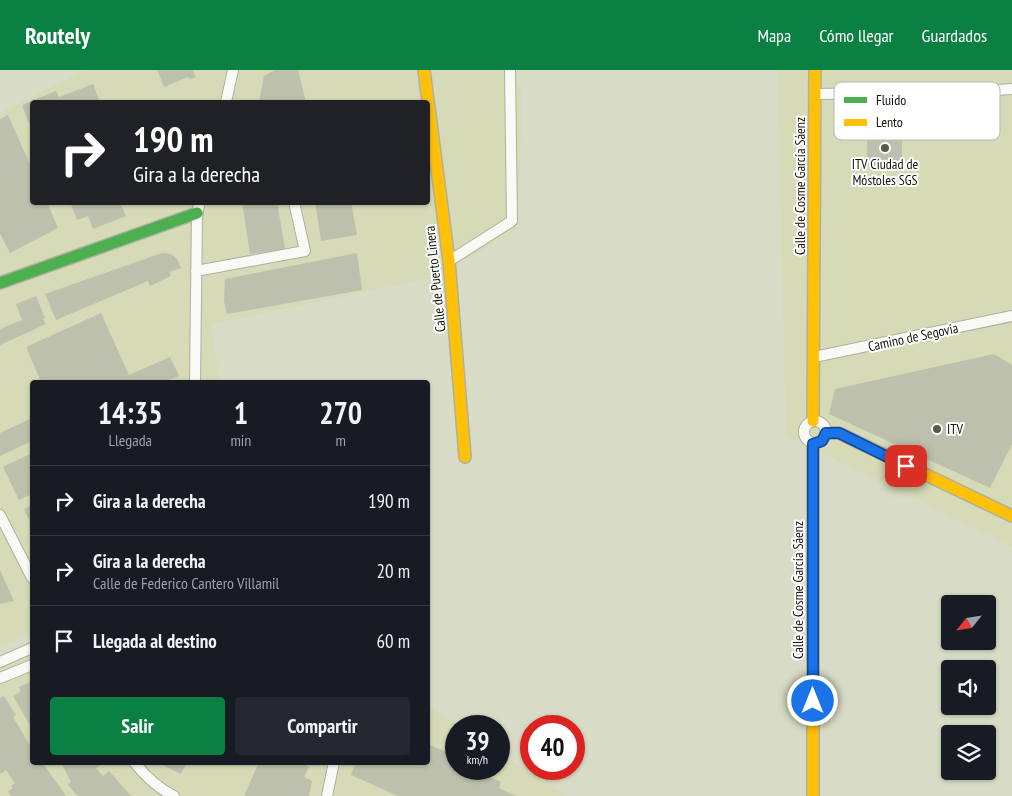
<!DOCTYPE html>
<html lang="es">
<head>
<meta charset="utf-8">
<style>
  :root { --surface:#171b24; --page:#242831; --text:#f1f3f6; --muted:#9ea1a6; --line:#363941; --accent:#0b8043 }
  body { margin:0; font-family:"PT Sans Narrow",sans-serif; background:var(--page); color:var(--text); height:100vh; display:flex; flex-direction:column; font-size:19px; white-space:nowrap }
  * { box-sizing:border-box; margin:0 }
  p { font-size:16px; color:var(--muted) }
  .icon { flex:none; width:28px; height:28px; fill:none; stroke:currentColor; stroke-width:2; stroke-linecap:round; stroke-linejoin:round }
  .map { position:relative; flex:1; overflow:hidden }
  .sheet { position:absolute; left:30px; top:310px; width:400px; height:385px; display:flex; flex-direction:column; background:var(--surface); border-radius:5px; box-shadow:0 1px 4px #0004 }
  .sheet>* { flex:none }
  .hud { position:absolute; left:30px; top:30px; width:400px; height:105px; border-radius:5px; box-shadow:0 1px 4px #0004; background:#202124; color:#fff; overflow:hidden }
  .needle { width:32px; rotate:240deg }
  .fabs { position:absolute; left:941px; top:525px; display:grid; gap:10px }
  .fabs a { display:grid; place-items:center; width:55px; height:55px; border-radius:5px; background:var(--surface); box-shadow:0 1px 4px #0004; font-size:25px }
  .speed { position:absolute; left:445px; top:645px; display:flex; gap:10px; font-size:25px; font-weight:700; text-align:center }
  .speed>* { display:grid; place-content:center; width:65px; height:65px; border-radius:50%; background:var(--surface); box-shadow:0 1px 4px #0004; line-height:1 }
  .speed small { font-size:12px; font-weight:400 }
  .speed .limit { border:8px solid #d22; background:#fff; color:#111 }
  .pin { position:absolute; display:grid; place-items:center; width:42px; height:42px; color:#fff; margin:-21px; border-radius:10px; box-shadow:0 2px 8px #0006 }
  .me { position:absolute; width:55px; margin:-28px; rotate:0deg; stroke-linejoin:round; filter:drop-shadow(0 0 4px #0008) }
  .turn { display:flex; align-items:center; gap:18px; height:105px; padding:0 20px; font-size:22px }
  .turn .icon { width:65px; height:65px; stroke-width:2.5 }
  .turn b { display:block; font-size:35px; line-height:42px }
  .eta { display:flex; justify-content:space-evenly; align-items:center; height:85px; text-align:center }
  .eta b { font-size:30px; font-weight:700; line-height:35px }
  .primary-button { display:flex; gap:10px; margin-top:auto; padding:10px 20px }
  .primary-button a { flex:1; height:58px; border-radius:5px; background:var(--accent); color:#fff; font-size:20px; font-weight:700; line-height:58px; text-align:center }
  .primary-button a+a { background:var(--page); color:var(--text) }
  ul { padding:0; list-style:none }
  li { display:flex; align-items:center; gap:15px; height:70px; padding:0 20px; border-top:1px solid var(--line) }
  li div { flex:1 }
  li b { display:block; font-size:19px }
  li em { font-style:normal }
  header { display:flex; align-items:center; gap:30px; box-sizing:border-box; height:70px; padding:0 25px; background:var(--accent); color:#fff }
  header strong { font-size:24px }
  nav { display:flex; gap:28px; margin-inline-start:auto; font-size:18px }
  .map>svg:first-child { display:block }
</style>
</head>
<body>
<header>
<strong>Routely</strong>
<nav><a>Mapa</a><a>Cómo llegar</a><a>Guardados</a></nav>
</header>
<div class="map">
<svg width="1012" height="726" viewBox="0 0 1012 726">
  <rect width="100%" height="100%" fill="#d8dbc5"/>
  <path fill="#d6dab6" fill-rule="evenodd" d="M86 0H509L522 22 518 158 439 206 211 254 219 312H32V564L0 576V43ZM32 32H428V132H32Z
    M778 0H1012V477L786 365Z
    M32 583V692H428V636L458 656H456V699H499V683L566 726H0V597Z"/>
  <path fill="#bec0ae" d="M157 0H193L196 7 190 9 188 7 164 17Z
    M275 0H298L306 32H259L264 6Z
    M93 14 100 32H32V53L29 54 22 35 56 21 59 27Z
    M8 45 32 99V132H47L58 158 10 183 0 164V49Z
    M867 59H902V96H867Z
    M70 132H120L126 146 93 159 88 146 77 150Z
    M242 132H277L285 179 250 184Z
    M315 132H351L357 165 321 171Z
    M162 183 171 184 177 189 181 198 170 202 171 206 150 216 148 211 56 250 45 224Z
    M357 183 362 220 227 244 224 231 225 209Z
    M36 226 45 248 43 249 46 254 0 275V259L22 250 16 234Z
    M101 243 129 305 170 287 179 306 164 312H41L26 277Z
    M994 284 1012 295V374L990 418 829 344 835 319Z
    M32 348V371L0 386V363Z
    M32 383V424L19 430 3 397Z
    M32 435V456L24 439Z
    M0 500 14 531 0 534Z
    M32 611V659L13 626 20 622 19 617Z
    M4 626 16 645 13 647 32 679V692H42L66 726H11L8 721 13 718 11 716 15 713 6 700 0 704V628Z
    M428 674 446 682 445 685 456 690V699H476L475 701 501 712 499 718 516 726H398L351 705 356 692H428Z
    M61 692H105L96 698 103 706 109 701 131 726H78L68 715 71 712Z
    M161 692H187L181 704 160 694Z
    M259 692H300L309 697 304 707 312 711 309 726H244Z"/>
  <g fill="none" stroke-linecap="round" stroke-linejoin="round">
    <g stroke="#aeb19f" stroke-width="12">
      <path id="street" d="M815 24 965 22 1012 19
        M226 32 233 0
        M449 191 512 151 510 0
        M196 201 305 181 294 132
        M814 287 1012 246
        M195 312 197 143 200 132
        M804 362a11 11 0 1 1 22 0a11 11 0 1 1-22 0Z
        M0 445 32 508
        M0 592 32 578
        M0 608 32 595
        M134 692C145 706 158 718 174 726
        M327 726 334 692"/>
    </g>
    <g stroke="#aeb19f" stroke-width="14">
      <path id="fast" d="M0 213 197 143"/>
    </g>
    <g stroke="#aeb19f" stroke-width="14">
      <path id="slow" d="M424 0 449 191 465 387
        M813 351 815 0
        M826 363H839L1012 446
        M813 374V726"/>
    </g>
    <use href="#street" stroke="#f9faf6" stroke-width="10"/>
    <use href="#fast" stroke="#4caf50" stroke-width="11"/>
    <use href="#slow" stroke="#ffc107" stroke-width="11"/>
  </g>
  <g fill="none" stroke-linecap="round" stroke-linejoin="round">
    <g stroke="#114b97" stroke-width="12">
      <path id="route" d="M813 631V374L822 371 826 363H839L906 396"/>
    </g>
    <use href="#route" stroke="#1a73e8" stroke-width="9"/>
  </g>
  <g fill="#585a4a" stroke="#fff" stroke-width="2">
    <circle cx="885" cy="78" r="5"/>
    <circle cx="937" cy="359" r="5"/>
  </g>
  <g text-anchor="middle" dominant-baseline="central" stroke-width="4" stroke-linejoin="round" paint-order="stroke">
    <g font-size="14" fill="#131507" stroke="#fff">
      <text x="885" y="94">ITV Ciudad de<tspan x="885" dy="16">Móstoles SGS</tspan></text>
      <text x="947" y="359" text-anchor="start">ITV</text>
    </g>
    <g font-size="14" fill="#131507" stroke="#fff">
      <text transform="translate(800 116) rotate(-90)">Calle de Cosme García Sáenz</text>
      <text transform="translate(435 209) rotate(-96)">Calle de Puerto Linera</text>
      <text transform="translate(913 267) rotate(-12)">Camino de Segovia</text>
      <text transform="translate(798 520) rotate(-90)">Calle de Cosme García Sáenz</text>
    </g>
  </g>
  <rect x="834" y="12" width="166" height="58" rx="8" fill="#fff" stroke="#b8b9b5" stroke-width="1"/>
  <rect x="844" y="27" width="23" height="6" fill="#4caf50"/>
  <rect x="844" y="49" width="23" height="7" fill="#ffc107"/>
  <g font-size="14" fill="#131507">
    <text x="876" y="35">Fluido</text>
    <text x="876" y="57">Lento</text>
  </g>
</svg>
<div class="fabs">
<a><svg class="needle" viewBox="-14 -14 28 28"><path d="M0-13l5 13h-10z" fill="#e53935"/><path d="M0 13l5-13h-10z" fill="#9ea1a6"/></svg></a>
<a><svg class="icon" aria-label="sound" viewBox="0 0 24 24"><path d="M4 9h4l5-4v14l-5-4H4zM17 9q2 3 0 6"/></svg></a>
<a><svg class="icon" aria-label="layers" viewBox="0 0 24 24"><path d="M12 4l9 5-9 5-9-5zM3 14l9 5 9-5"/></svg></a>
</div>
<div class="speed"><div>39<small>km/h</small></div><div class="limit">40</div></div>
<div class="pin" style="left:906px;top:396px;background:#d93025"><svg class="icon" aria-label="arrive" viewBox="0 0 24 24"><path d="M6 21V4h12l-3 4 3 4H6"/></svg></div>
<svg class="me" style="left:813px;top:631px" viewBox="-20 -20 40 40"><circle r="17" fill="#1a73e8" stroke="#fff" stroke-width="3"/><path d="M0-11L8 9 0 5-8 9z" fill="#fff"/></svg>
<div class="hud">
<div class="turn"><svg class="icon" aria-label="right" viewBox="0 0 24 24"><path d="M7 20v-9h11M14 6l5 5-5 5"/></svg><div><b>190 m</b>Gira a la derecha</div></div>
</div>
<section class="sheet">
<div class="eta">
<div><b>14:35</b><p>Llegada</p></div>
<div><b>1</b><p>min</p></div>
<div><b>270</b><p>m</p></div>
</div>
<ul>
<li><svg class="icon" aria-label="right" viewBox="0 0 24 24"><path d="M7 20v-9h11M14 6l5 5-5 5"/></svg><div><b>Gira a la derecha</b></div><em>190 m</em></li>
<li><svg class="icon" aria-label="right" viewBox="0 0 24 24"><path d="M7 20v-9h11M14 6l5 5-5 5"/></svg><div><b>Gira a la derecha</b><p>Calle de Federico Cantero Villamil</p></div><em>20 m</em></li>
<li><svg class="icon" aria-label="arrive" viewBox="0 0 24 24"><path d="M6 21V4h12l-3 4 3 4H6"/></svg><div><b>Llegada al destino</b></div><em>60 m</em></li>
</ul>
<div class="primary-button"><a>Salir</a><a>Compartir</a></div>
</section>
</div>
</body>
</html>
